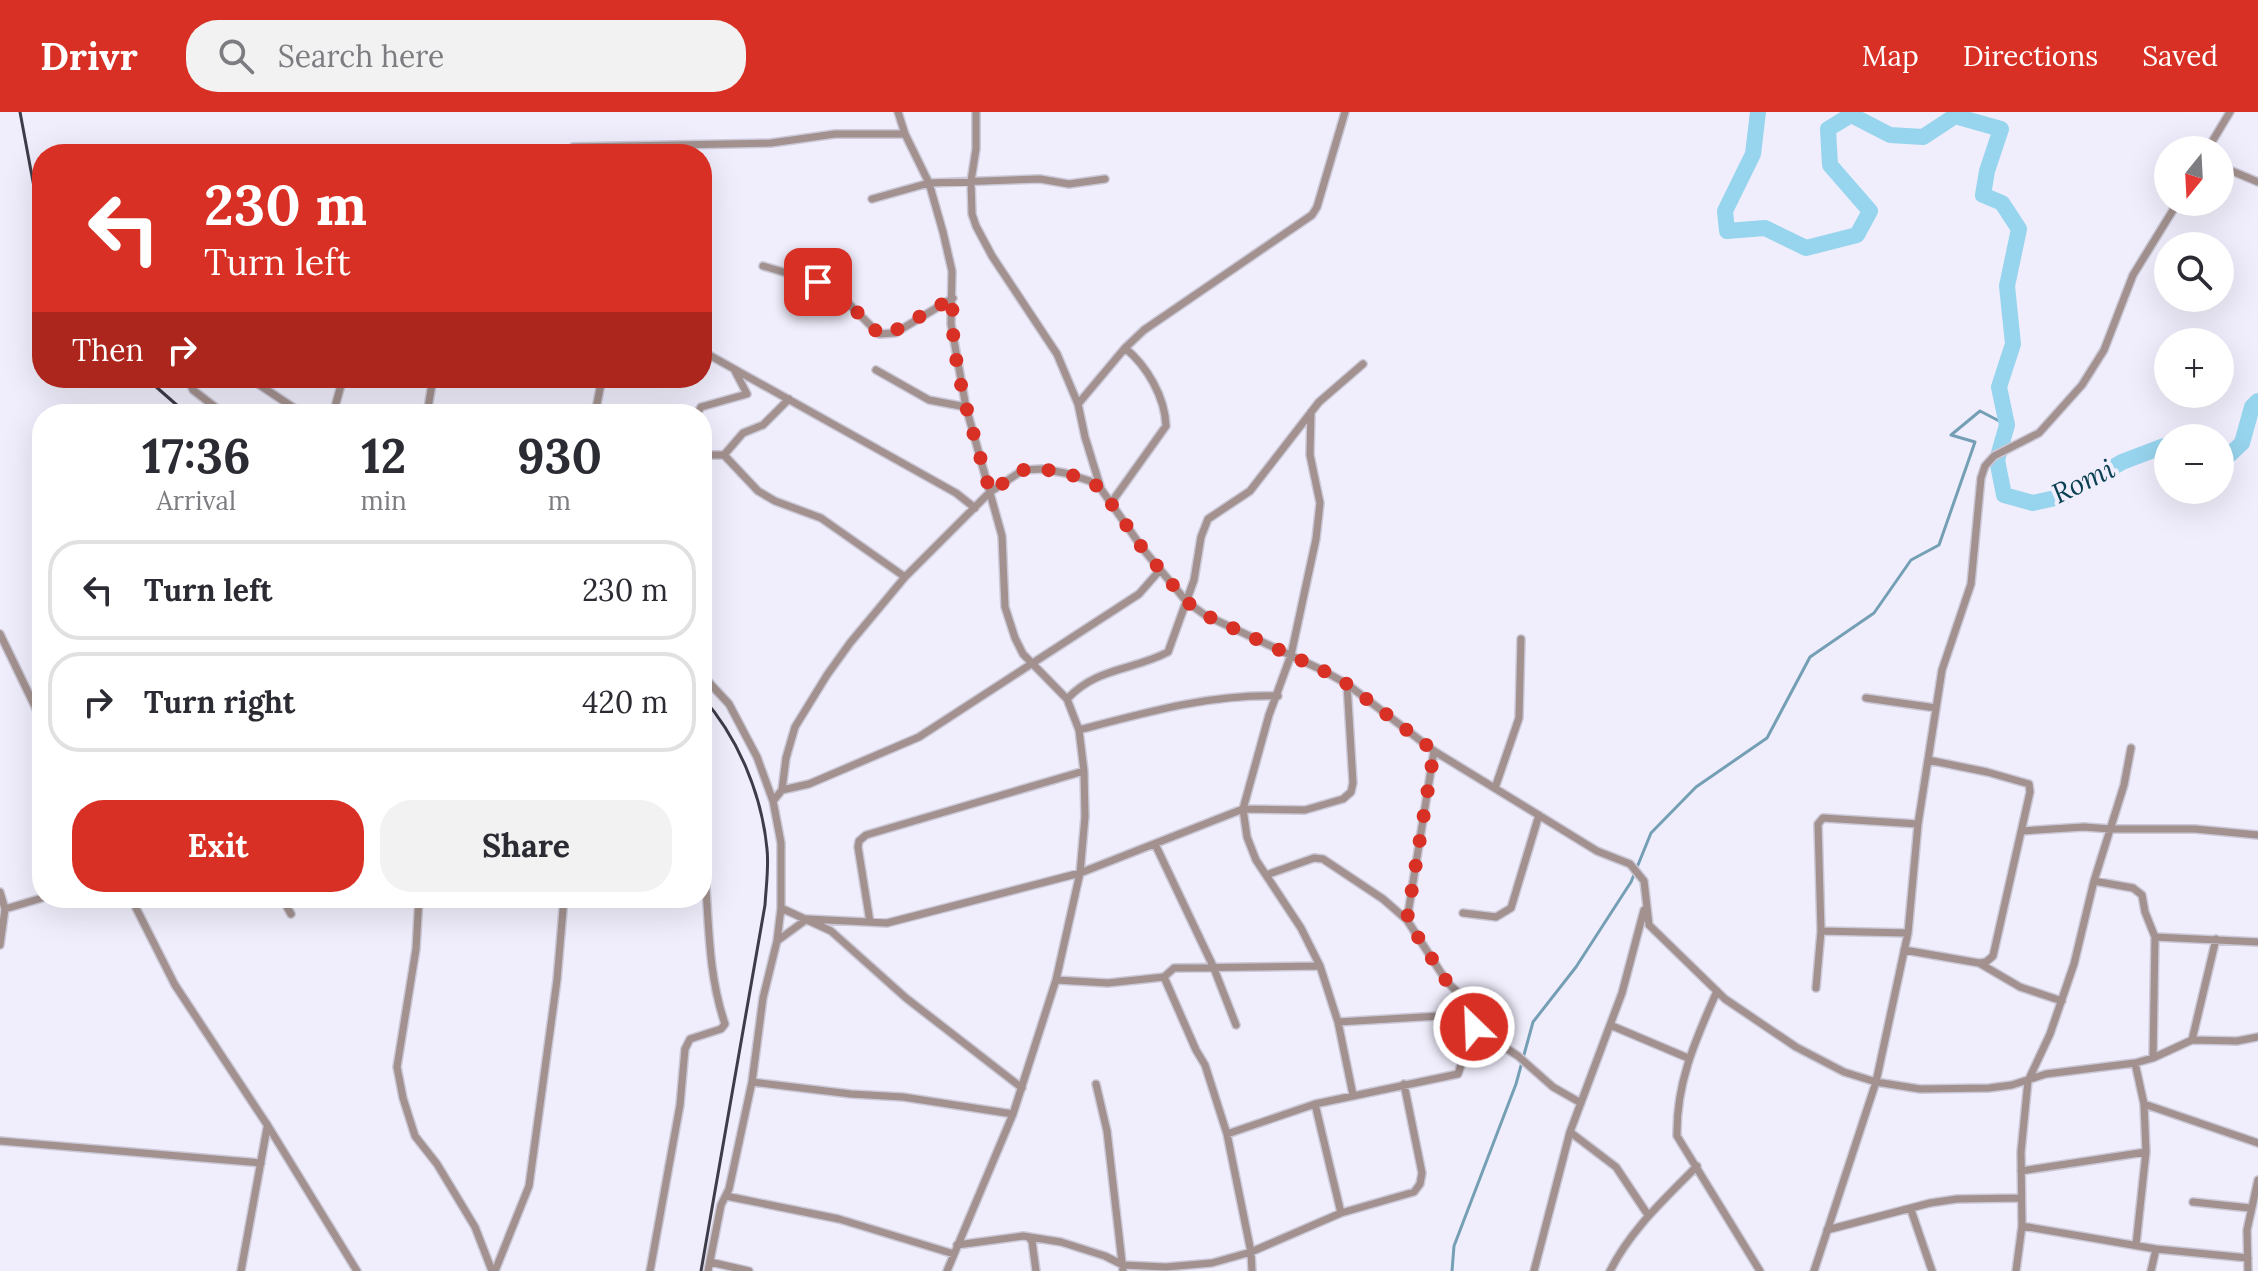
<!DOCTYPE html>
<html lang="en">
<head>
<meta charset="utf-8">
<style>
  :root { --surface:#fff; --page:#f2f2f3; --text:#2b2b33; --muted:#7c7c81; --line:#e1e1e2; --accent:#d93025 }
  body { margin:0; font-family:Lora,serif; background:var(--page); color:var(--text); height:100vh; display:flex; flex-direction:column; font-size:30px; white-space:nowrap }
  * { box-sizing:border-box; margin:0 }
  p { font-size:26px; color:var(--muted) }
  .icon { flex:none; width:44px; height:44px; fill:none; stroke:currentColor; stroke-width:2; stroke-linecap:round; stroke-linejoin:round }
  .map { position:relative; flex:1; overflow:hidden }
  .panel { position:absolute; left:32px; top:292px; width:680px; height:504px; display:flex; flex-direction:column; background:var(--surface); border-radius:32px; box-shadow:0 8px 32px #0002 }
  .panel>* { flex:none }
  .banner { position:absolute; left:32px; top:32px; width:680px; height:244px; border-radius:32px; box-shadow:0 8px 32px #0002; background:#d93025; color:#fff; overflow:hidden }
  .needle { width:52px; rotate:198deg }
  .tools { position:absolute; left:2154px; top:24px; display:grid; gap:16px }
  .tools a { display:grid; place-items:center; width:80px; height:80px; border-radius:50%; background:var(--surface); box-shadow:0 8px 32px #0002; font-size:40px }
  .pin { position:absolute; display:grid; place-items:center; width:68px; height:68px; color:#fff; margin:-34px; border-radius:16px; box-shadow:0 4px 12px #0006 }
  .me { position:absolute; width:88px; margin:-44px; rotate:336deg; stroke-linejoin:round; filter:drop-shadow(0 0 6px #0008) }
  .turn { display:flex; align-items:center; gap:28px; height:168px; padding:0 40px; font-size:36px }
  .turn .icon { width:104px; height:104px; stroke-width:2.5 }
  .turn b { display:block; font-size:56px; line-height:68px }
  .then { display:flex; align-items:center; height:76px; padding:0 40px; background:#0003; gap:16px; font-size:30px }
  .eta { display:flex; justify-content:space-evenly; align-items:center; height:136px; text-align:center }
  .eta b { font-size:48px; font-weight:700; line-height:56px }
  .cta { display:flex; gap:16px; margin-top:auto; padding:16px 40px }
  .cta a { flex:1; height:92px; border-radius:32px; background:var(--accent); color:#fff; font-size:32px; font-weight:700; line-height:92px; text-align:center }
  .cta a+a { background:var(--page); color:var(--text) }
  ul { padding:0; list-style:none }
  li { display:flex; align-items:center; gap:24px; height:100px; margin:0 16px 12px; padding:0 24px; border:4px solid var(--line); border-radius:32px }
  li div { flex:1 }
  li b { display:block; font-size:30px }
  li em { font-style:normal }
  header { display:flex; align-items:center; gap:48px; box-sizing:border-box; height:112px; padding:0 40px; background:var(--accent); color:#fff }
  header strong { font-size:38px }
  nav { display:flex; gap:44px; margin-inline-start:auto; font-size:28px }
  .search { width:560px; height:72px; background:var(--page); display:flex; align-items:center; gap:20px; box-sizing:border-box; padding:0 28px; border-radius:32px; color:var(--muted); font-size:30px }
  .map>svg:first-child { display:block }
</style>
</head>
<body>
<header>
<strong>Drivr</strong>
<div class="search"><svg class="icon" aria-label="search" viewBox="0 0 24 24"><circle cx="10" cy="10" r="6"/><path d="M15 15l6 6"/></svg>Search here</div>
<nav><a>Map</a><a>Directions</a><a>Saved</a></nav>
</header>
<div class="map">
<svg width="2258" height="1159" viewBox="0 0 2258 1159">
  <rect width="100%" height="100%" fill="#f0eefc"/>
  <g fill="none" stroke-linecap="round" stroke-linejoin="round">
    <path stroke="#749fb4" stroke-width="3" d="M1452 1159 1454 1134 1516 972 1533 910 1576 855 1631 770 1651 721 1696 675 1767 626 1810 545 1874 501 1911 448 1939 433 1975 330 1951 323 1980 299 2007 313"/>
    <path stroke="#97d4ed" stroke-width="16" d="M1758 0 1753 42 1725 99 1727 119 1765 116 1806 136 1857 123 1870 99 1830 53 1828 17 1851 3 1890 23 1923 25 1955 4 2001 17 1987 59 1983 83 2002 91 2019 117 2007 174 2013 232 1999 275 2007 313 1997 348 2004 383 2033 391 2064 384 2122 350 2164 334 2168 335
      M2220 348 2223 349 2242 331 2252 295 2258 289"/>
    <g stroke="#cbc9d7" stroke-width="10">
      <path id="street" d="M898 0 905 22 929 71 943 120 952 159 951 212 966 295 1002 424 1005 495 1015 526 1023 542 1067 587 1079 618 1084 659 1085 705 1080 761 1056 868 1013 1002 947 1159
        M976 0V37L971 69 972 102 976 114 992 144 1057 242 1078 292
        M1345 0 1317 95 1312 103 1144 218 1125 236 1078 292 1085 325 1101 377 1143 437 1187 490 1205 503 1322 558 1347 572 1434 639 1597 739 1630 752 1644 769 1649 813 1725 887 1796 935 1844 960 1876 970 1920 977 1989 976 2012 973 2046 962 2135 951 2153 946 2192 928 2237 929 2258 925
        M2207 38 2230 0
        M565 42 573 35 771 31 835 22H905
        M2220 54 2258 70
        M872 87 929 71 1040 67 1069 72 1105 67
        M763 154 818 170 839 182 879 222 895 221 953 186
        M702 239 956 381 975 396
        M876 258 929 288 966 295
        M197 266 191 273 193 278 224 302
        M249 266 303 302
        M1311 300 1310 343 1320 391 1316 427 1291 543 1269 603 1243 697 1247 725 1256 748 1301 816 1320 854 1338 910 1353 983
        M333 302 343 266
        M427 302 433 266
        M595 302 602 266
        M697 302 701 295 747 282 735 259
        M702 343H724L743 321 763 313 789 287
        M724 343 758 379 775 389 821 406 905 465
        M1111 391 1166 314C1165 285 1147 254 1125 236
        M0 522 42 609
        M702 563 729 592 757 645 773 689 781 731V796L777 829 763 886 752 970 729 1077 721 1093 708 1159
        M1866 586 1936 596
        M1067 587C1097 555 1132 559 1168 540L1194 468 1201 425 1208 407 1250 379 1319 290 1363 252
        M1079 618C1144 601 1210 582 1278 584
        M1928 648 1987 660 2029 672 2030 680 1993 844 1986 850 1979 851
        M1495 676 1519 606 1521 527
        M782 678 786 646 795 615 827 563 850 531 905 465 990 380 1023 358 1042 357 1065 361 1090 369 1099 376
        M773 689 782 678 809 672 919 625 1139 482 1160 458
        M2022 719 2084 715 2111 717H2195L2258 723
        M1155 732 1213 854 1236 913
        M1266 763 1314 746 1323 747 1383 787 1407 808
        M2094 769 2133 776 2142 783 2145 800 2155 825 2153 946
        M0 780 5 797 0 833
        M131 786 175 873 268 1014 357 1159
        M282 786 291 802
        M419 786 416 837 397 955 403 986 415 1024 437 1052 475 1115 492 1159
        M781 796 831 819 906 886 1022 976
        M5 797 42 786
        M1463 801 1496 805 1511 796 1539 703
        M870 810 858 735 859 729 866 723 1084 659
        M1821 819 1908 821
        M2155 825 2258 830
        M777 829 807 807 887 811 1080 761 1243 697 1305 698 1343 687 1351 680 1353 671 1347 572
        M1904 838 1979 851 2020 875 2062 889
        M1164 865 1196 938 1205 953 1227 1022 1251 1140 1252 1159
        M1056 868 1108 871 1164 865 1174 856 1320 854
        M1816 876 1821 819 1818 712 1823 706 1918 712
        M1717 879C1696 927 1676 970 1677 1024L1760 1159
        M1338 910 1473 902
        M1610 913 1688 946
        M1474 915 1518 944 1553 975 1581 991
        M2192 928 2216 827
        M2135 951 2144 992 2146 1040 2136 1133
        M752 970 851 982 903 985 1013 1002
        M1096 972 1107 1019 1123 1159
        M1315 992 1341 1101
        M2144 992 2258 1031
        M1570 1020 1616 1055 1648 1103
        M1227 1022 1315 992 1458 962 1474 915 1471 893 1447 870 1407 808 1434 639
        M0 1029 261 1051
        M2021 1059 2146 1040
        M726 1084 839 1107 954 1142
        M2193 1090 2250 1096
        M1911 1098 1932 1159
        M2022 1114 2156 1137 2248 1146
        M1827 1118 1930 1091 1957 1087 2021 1086
        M1028 1125 1032 1129 1036 1159
        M957 1133 1023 1124 1061 1130 1105 1144 1123 1153 1166 1155 1212 1151 1251 1140 1341 1101 1414 1080 1420 1072 1422 1061 1404 972
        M710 1150 749 1159
        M241 1159 267 1016
        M495 1159 529 1074 557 868 564 786
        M650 1159 680 993 685 937 690 927 721 917 725 912C705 854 710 793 702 733
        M1534 1159 1570 1020 1622 881 1644 798
        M1610 1159C1631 1117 1665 1087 1697 1054
        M1814 1159 1876 970 1908 821 1918 712 1928 648 1942 558 1971 472 1981 366 1985 354 1994 344 2039 321 2082 273 2104 238 2133 163 2178 90
        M2016 1159 2022 1114 2021 1040 2028 969 2050 922 2074 852 2094 769 2124 673 2131 636
        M2151 1159 2156 1137
        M2248 1159 2247 1118 2258 1068"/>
    </g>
    <use href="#street" stroke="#a2918f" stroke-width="7"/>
    <path stroke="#3d3c48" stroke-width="3" d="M20 0 34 75 42 95
      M146 266 187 302
      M701 1159 765 793C766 775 769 755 767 737 762 683 738 625 702 585"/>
  </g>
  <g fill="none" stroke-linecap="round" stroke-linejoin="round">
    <path stroke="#d93025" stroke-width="14" stroke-dasharray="0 25.2" d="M818 170 839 182 879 222 887 223 953 186C948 249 974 320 990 380L1023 358 1042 357 1065 361 1090 369 1101 377 1143 437 1187 490 1205 503 1322 558 1347 572 1434 639 1407 808 1447 870 1471 893 1474 915"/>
  </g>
  <g text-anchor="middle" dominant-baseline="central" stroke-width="8" stroke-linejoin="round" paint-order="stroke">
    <g font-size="28" font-style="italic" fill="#093f51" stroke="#f0eefc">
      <text transform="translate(2083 369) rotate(-26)">Romi</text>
    </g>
  </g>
</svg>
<div class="tools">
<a><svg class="needle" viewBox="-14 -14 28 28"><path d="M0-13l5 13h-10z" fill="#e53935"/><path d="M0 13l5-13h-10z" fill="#7c7c81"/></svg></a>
<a><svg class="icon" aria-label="search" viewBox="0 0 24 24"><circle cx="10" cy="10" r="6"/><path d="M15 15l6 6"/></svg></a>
<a>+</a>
<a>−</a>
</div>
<div class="pin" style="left:818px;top:170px;background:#d93025"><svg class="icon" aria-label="arrive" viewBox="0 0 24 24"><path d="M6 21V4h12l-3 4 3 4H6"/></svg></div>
<svg class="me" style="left:1474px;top:915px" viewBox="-20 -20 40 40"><circle r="17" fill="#d93025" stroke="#fff" stroke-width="3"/><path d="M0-11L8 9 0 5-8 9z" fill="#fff"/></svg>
<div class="banner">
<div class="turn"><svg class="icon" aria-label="left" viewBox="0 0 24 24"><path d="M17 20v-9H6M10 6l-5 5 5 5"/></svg><div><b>230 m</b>Turn left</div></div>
<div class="then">Then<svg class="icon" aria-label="right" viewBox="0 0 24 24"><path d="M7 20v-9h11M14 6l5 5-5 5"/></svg></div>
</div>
<section class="panel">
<div class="eta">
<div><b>17:36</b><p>Arrival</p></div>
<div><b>12</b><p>min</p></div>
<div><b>930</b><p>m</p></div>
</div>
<ul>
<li><svg class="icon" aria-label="left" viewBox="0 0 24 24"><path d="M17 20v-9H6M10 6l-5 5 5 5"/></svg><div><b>Turn left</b></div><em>230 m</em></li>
<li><svg class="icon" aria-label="right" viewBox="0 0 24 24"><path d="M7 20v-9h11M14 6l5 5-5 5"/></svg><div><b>Turn right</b></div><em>420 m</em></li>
</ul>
<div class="cta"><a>Exit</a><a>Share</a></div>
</section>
</div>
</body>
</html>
